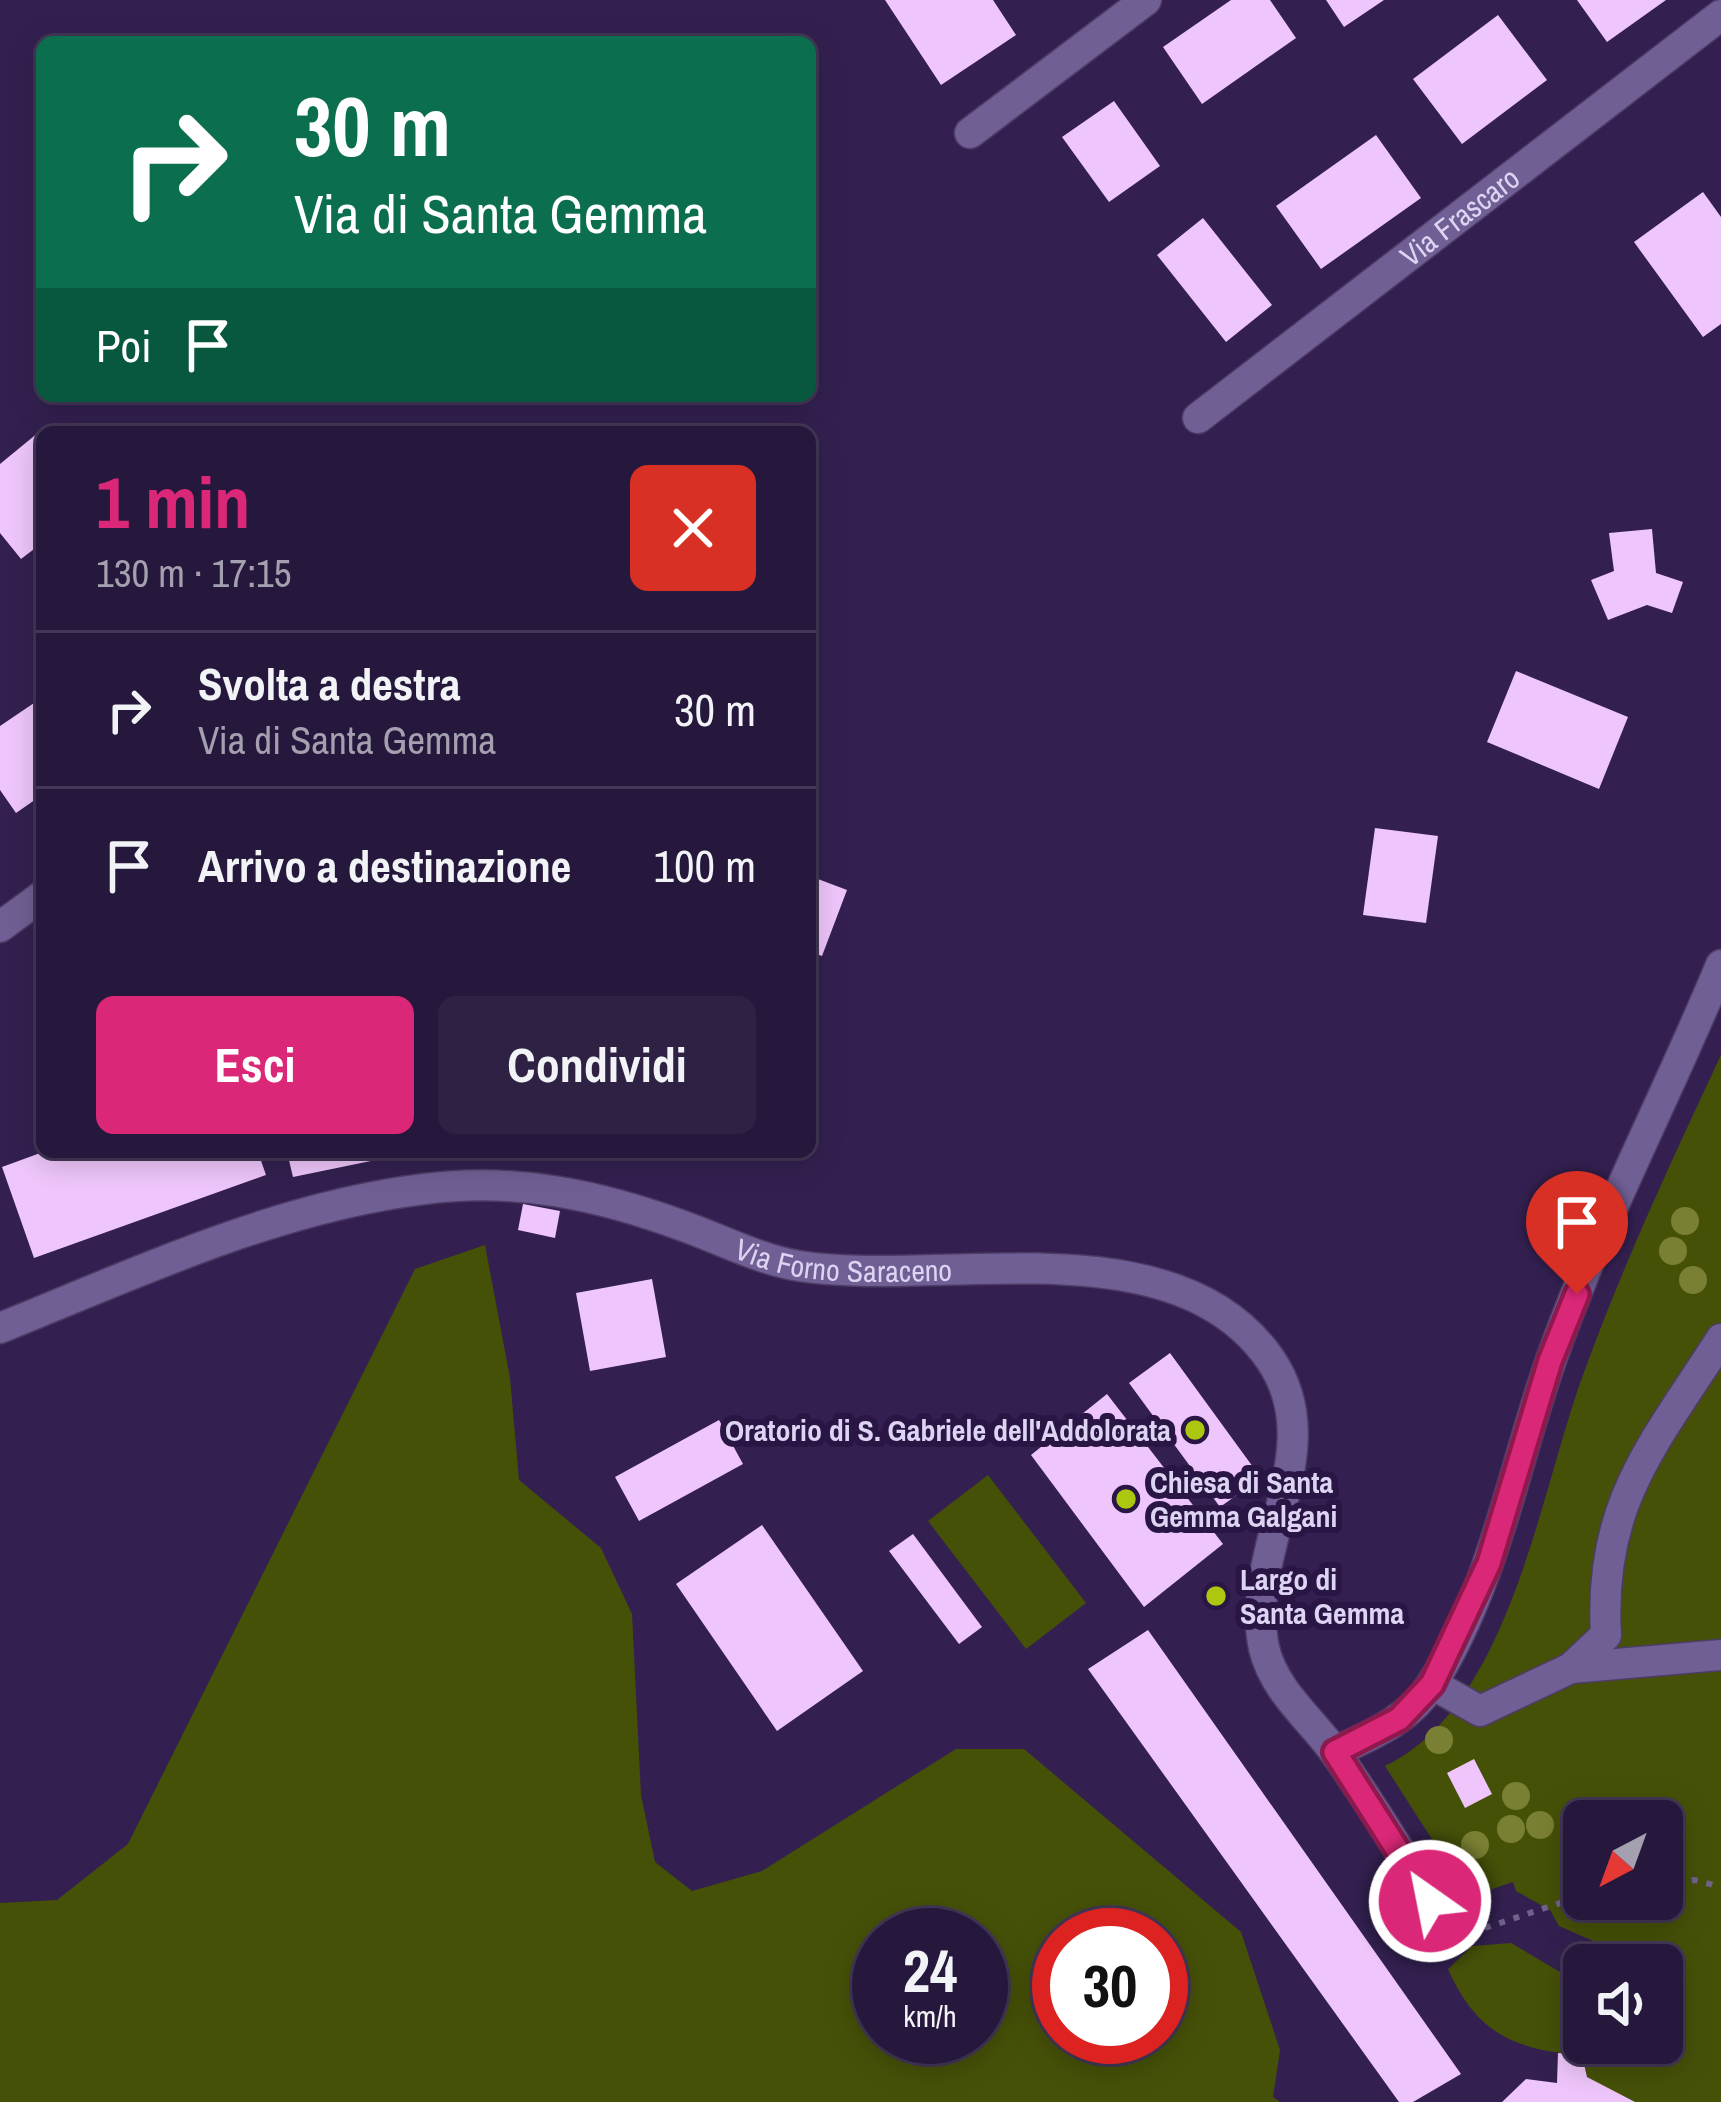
<!DOCTYPE html>
<html lang="it">
<head>
<meta charset="utf-8">
<style>
  :root { --surface:#26183c; --page:#2e2143; --text:#f1f3f6; --muted:#a4a0af; --line:#423756; --accent:#db2777 }
  body { margin:0; font-family:"Archivo Narrow",sans-serif; background:var(--page); color:var(--text); height:100vh; display:flex; flex-direction:column; font-size:45px; white-space:nowrap }
  * { box-sizing:border-box; margin:0 }
  p { font-size:39px; color:var(--muted) }
  .icon { flex:none; width:66px; height:66px; fill:none; stroke:currentColor; stroke-width:2; stroke-linecap:round; stroke-linejoin:round }
  .map { position:relative; flex:1; overflow:hidden }
  .details { position:absolute; left:36px; top:426px; width:780px; height:732px; display:flex; flex-direction:column; background:var(--surface); border-radius:18px; box-shadow:0 6px 30px #0003,0 0 0 3px var(--line) }
  .details>* { flex:none }
  .guide { position:absolute; left:36px; top:36px; width:780px; height:366px; border-radius:18px; box-shadow:0 6px 30px #0003,0 0 0 3px var(--line); background:#0b6e4f; color:#fff; overflow:hidden }
  .needle { width:78px; rotate:221deg }
  .buttons { position:absolute; left:1563px; top:1800px; display:grid; gap:24px }
  .buttons a { display:grid; place-items:center; width:120px; height:120px; border-radius:18px; background:var(--surface); box-shadow:0 6px 30px #0003,0 0 0 3px var(--line); font-size:60px }
  .speed { position:absolute; left:852px; top:1908px; display:flex; gap:24px; font-size:60px; font-weight:700; text-align:center }
  .speed>* { display:grid; place-content:center; width:156px; height:156px; border-radius:50%; background:var(--surface); box-shadow:0 6px 30px #0003,0 0 0 3px var(--line); line-height:1 }
  .speed small { font-size:30px; font-weight:400 }
  .speed .limit { border:18px solid #d22; background:#fff; color:#111 }
  .pin { position:absolute; display:grid; place-items:center; width:102px; height:102px; color:#fff; margin:-123px -51px; border-radius:50% 50% 50% 0; rotate:-45deg; box-shadow:0 0 12px #0007 }
  .pin .icon { rotate:45deg }
  .me { position:absolute; width:132px; margin:-66px; rotate:327deg; stroke-linejoin:round; filter:drop-shadow(0 0 9px #0008) }
  .turn { display:flex; align-items:center; gap:42px; height:252px; padding:0 60px; font-size:54px }
  .turn .icon { width:156px; height:156px; stroke-width:2.5 }
  .turn b { display:block; font-size:84px; line-height:102px }
  .then { display:flex; align-items:center; height:114px; padding:0 60px; background:#0003; gap:24px; font-size:45px }
  .round { display:grid; place-items:center; flex:none; width:126px; height:126px; border-radius:18px; background:var(--page) }
  .summary { display:flex; align-items:center; justify-content:space-between; height:204px; padding:0 60px }
  h1 { font-size:72px; font-weight:700; line-height:90px; color:var(--accent) }
  .action { display:flex; gap:24px; margin-top:auto; padding:24px 60px }
  .action a { flex:1; height:138px; border-radius:18px; background:var(--accent); color:#fff; font-size:48px; font-weight:700; line-height:138px; text-align:center }
  .action a+a { background:var(--page); color:var(--text) }
  ul { padding:0; list-style:none }
  li { display:flex; align-items:center; gap:36px; height:156px; padding:0 60px; border-top:3px solid var(--line) }
  li div { flex:1 }
  li b { display:block; font-size:45px }
  li em { font-style:normal }
  .map>svg:first-child { display:block }
</style>
</head>
<body>
<div class="map">
<svg width="1721" height="2102" viewBox="0 0 1721 2102">
  <rect width="100%" height="100%" fill="#332050"/>
  <path fill="#465108" fill-rule="evenodd" d="M1721 1055V2102H1631L1587 2077 1582 2055C1515 2050 1477 2034 1448 1969L1472 1946 1511 1943 1584 1986V2043H1662V1965H1633L1623 1954 1559 1926 1550 1910 1516 1891 1513 1882 1469 1897 1385 1766C1512 1705 1540 1487 1586 1367 1625 1260 1673 1158 1721 1055ZM1584 1821H1662V1899H1584Z
    M485 1245 510 1378 519 1480 601 1548 632 1614 641 1795 655 1862 692 1891 762 1871 956 1749H1024L1241 1932 1280 2050 1273 2097 1280 2102H0V1903L57 1900 128 1844 415 1269ZM879 1935H981V2037H879ZM1059 1935H1161V2037H1059Z
    M988 1475 1086 1603 1026 1649 928 1521Z"/>
  <path fill="#efc6fb" d="M885 0H993L1016 35 941 85Z
    M1231 0H1270L1296 38 1202 104 1163 47Z
    M1326 0H1384L1344 27Z
    M1577 0H1666L1607 42Z
    M1498 15 1547 80 1462 144 1413 79Z
    M1114 101 1160 166 1109 202 1062 137Z
    M1376 135 1421 198 1321 269 1276 206Z
    M1703 192 1721 217V324L1703 337 1634 242Z
    M1203 218 1272 305 1226 342 1157 255Z
    M39 432 42 543 21 559 0 533V464Z
    M1652 529 1656 573 1683 582 1672 613 1647 605 1608 620 1591 580 1614 571 1609 533Z
    M1516 671 1628 717 1599 789 1487 742Z
    M34 703 42 715V795L16 813 0 790V726Z
    M1375 828 1438 836 1426 923 1363 915Z
    M810 876 847 890 822 956 810 952Z
    M43 1152H258L266 1175 34 1258 2 1167Z
    M287 1152H405V1154L293 1177Z
    M523 1204 560 1211 555 1238 518 1230Z
    M652 1279 666 1357 590 1371 576 1293Z
    M1170 1353 1261 1478 1220 1507 1129 1383Z
    M1107 1394 1223 1544 1144 1607 1031 1455Z
    M719 1420 743 1464 639 1521 615 1477Z
    M762 1525 863 1671 777 1731 676 1584Z
    M913 1534 982 1627 959 1644 889 1551Z
    M1148 1630 1461 2074 1413 2102H1399L1088 1669Z
    M1474 1759 1492 1794 1465 1808 1447 1773Z
    M1558 2053 1582 2055 1587 2077 1635 2102H1502L1526 2079 1557 2083Z"/>
  <g fill="none" stroke-linecap="round" stroke-linejoin="round">
    <g stroke="#4d3c66" stroke-width="33">
      <g id="minor">
        <path d="M970 133 1146 0"/>
        <path id="s1" d="M1198 418 1721 15"/>
        <path d="M0 927 42 896"/>
        <path id="s2" d="M0 1328C137 1273 276 1207 424 1189 516 1177 600 1195 686 1227 722 1240 761 1260 799 1266 940 1288 1174 1221 1270 1359 1333 1450 1243 1549 1264 1648 1274 1691 1311 1719 1336 1754 1378 1813 1415 1877 1454 1938"/>
        <path d="M1571 1668 1721 1655"/>
        <path d="M1432 1684 1480 1711 1571 1668 1606 1635C1598 1504 1654 1444 1721 1339"/>
        <path d="M1335 1752C1371 1735 1409 1720 1431 1685 1494 1586 1513 1468 1551 1360 1599 1224 1666 1098 1721 965"/>
      </g>
    </g>
    <path stroke="#71628c" stroke-width="6" stroke-dasharray="6 9" stroke-linecap="butt" d="M1662 1884 1694 1880 1721 1887
      M1485 1928 1584 1895"/>
    <use href="#minor" stroke="#705f94" stroke-width="30"/>
  </g>
  <g fill="#7a8033">
    <circle cx="1685" cy="1221" r="14"/>
    <circle cx="1673" cy="1251" r="14"/>
    <circle cx="1693" cy="1280" r="14"/>
    <circle cx="1439" cy="1740" r="14"/>
    <circle cx="1516" cy="1796" r="14"/>
    <circle cx="1540" cy="1825" r="14"/>
    <circle cx="1511" cy="1829" r="14"/>
    <circle cx="1475" cy="1845" r="14"/>
  </g>
  <g fill="none" stroke-linecap="round" stroke-linejoin="round">
    <g stroke="#8e194d" stroke-width="30">
      <path id="route" d="M1430 1901 1335 1752 1399 1719 1432 1684 1489 1563 1550 1361 1577 1294"/>
    </g>
    <use href="#route" stroke="#db2777" stroke-width="21"/>
  </g>
  <g fill="#adc60f" stroke="#291645" stroke-width="4.5">
    <circle cx="1195" cy="1430" r="12"/>
    <circle cx="1126" cy="1499" r="12"/>
    <circle cx="1216" cy="1596" r="12"/>
  </g>
  <g text-anchor="middle" dominant-baseline="central" stroke-width="12" stroke-linejoin="round" paint-order="stroke">
    <g font-size="30" fill="#ddd4f3" stroke="#291645">
      <text stroke="none"><textPath href="#s1" startOffset="330">Via Frascaro</textPath></text>
      <text stroke="none"><textPath href="#s2" startOffset="879">Via Forno Saraceno</textPath></text>
    </g>
    <g font-size="30" font-weight="bold" fill="#ddd4f3" stroke="#291645" text-anchor="start">
      <text x="1171" y="1430" text-anchor="end">Oratorio di S. Gabriele dell'Addolorata</text>
      <text x="1150" y="1482">Chiesa di Santa<tspan x="1150" dy="34">Gemma Galgani</tspan></text>
      <text x="1240" y="1579">Largo di<tspan x="1240" dy="34">Santa Gemma</tspan></text>
    </g>
  </g>
</svg>
<div class="buttons">
<a><svg class="needle" viewBox="-14 -14 28 28"><path d="M0-13l5 13h-10z" fill="#e53935"/><path d="M0 13l5-13h-10z" fill="#a4a0af"/></svg></a>
<a><svg class="icon" aria-label="sound" viewBox="0 0 24 24"><path d="M4 9h4l5-4v14l-5-4H4zM17 9q2 3 0 6"/></svg></a>
</div>
<div class="speed"><div>24<small>km/h</small></div><div class="limit">30</div></div>
<div class="pin" style="left:1577px;top:1294px;background:#d93025"><svg class="icon" aria-label="arrive" viewBox="0 0 24 24"><path d="M6 21V4h12l-3 4 3 4H6"/></svg></div>
<svg class="me" style="left:1430px;top:1901px" viewBox="-20 -20 40 40"><circle r="17" fill="#db2777" stroke="#fff" stroke-width="3"/><path d="M0-11L8 9 0 5-8 9z" fill="#fff"/></svg>
<div class="guide">
<div class="turn"><svg class="icon" aria-label="right" viewBox="0 0 24 24"><path d="M7 20v-9h11M14 6l5 5-5 5"/></svg><div><b>30 m</b>Via di Santa Gemma</div></div>
<div class="then">Poi<svg class="icon" aria-label="arrive" viewBox="0 0 24 24"><path d="M6 21V4h12l-3 4 3 4H6"/></svg></div>
</div>
<section class="details">
<div class="summary"><div><h1>1 min</h1><p>130 m · 17:15</p></div><a class="round" style="background:#d93025;color:#fff"><svg class="icon" aria-label="close" viewBox="0 0 24 24"><path d="M6 6l12 12M18 6L6 18"/></svg></a></div>
<ul>
<li><svg class="icon" aria-label="right" viewBox="0 0 24 24"><path d="M7 20v-9h11M14 6l5 5-5 5"/></svg><div><b>Svolta a destra</b><p>Via di Santa Gemma</p></div><em>30 m</em></li>
<li><svg class="icon" aria-label="arrive" viewBox="0 0 24 24"><path d="M6 21V4h12l-3 4 3 4H6"/></svg><div><b>Arrivo a destinazione</b></div><em>100 m</em></li>
</ul>
<div class="action"><a>Esci</a><a>Condividi</a></div>
</section>
</div>
</body>
</html>
